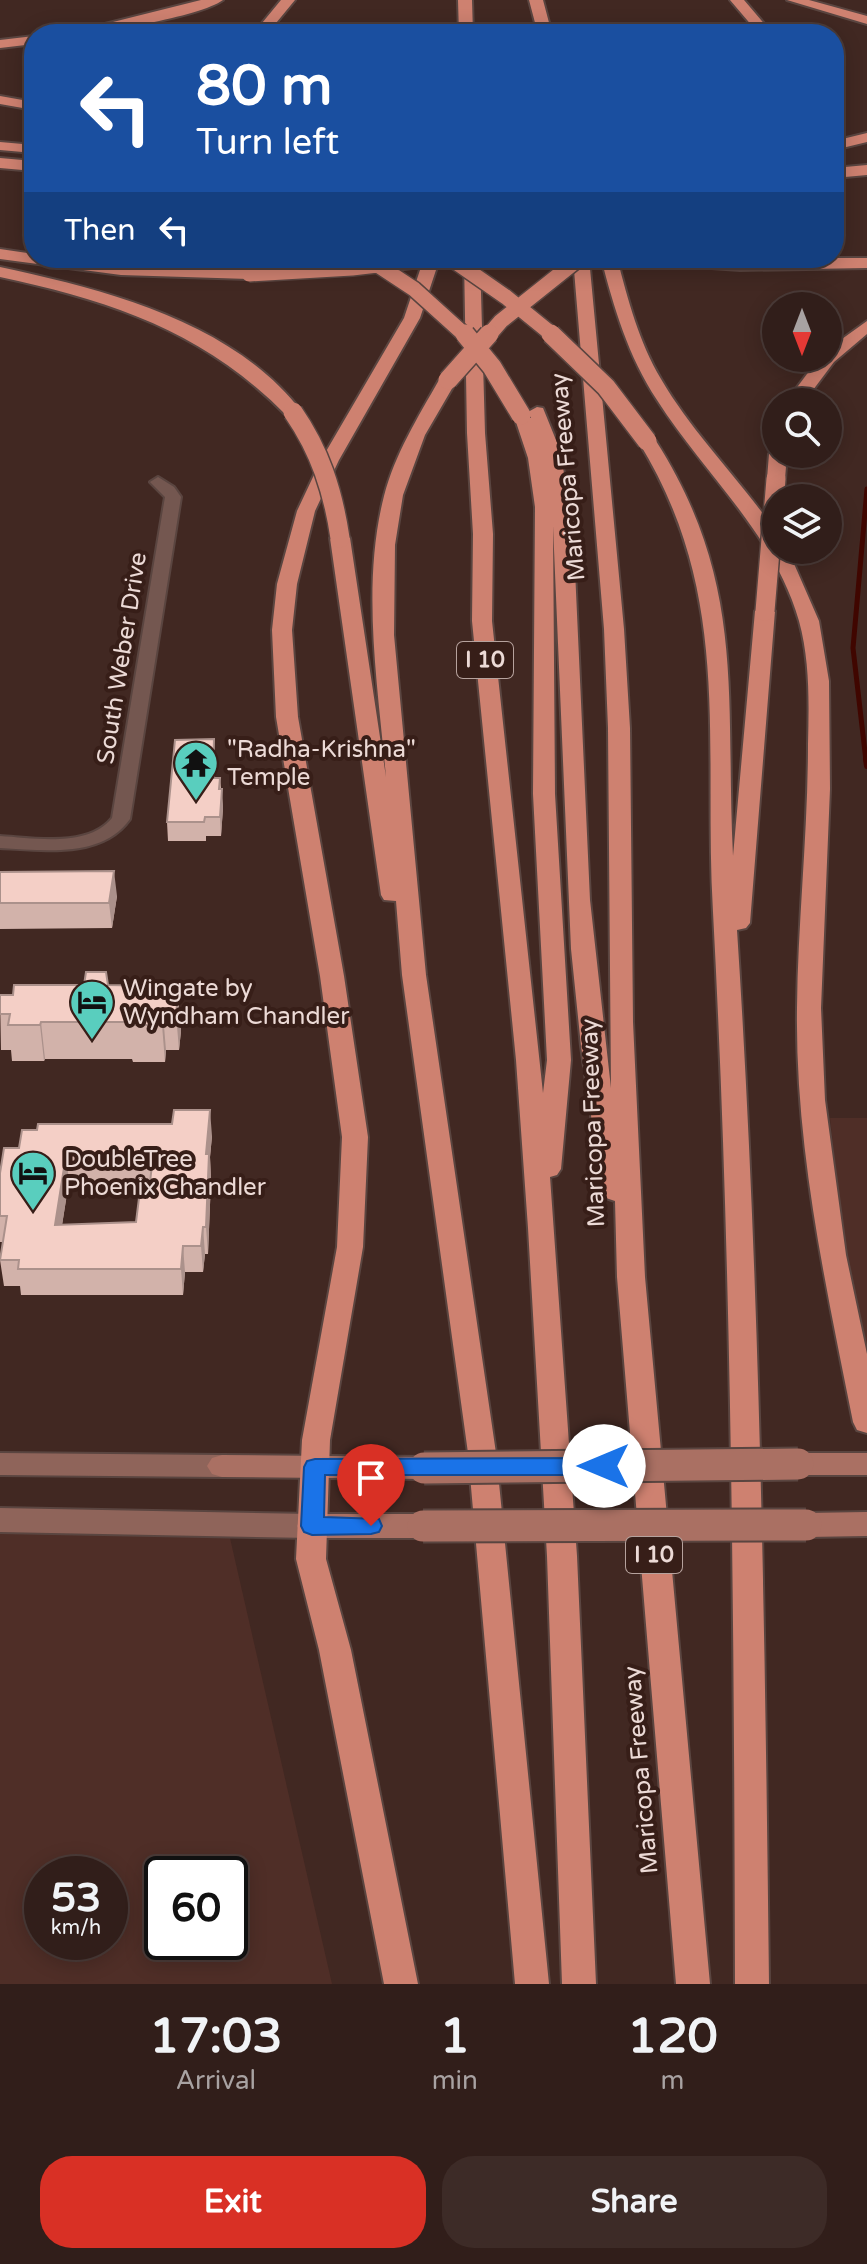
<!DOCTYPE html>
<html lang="en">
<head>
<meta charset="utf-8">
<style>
  :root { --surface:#311e1a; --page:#3d2b27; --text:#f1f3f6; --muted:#a8a2a2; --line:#4c3c39; --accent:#d93025 }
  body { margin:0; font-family:"Varela Round",sans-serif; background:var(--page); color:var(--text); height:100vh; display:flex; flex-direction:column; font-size:30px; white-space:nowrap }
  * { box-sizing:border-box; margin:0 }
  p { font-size:26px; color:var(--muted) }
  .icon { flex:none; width:44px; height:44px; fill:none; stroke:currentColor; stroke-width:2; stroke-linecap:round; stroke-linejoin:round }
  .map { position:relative; height:1984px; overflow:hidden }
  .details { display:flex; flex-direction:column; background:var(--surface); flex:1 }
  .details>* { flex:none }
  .hud { position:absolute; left:24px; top:24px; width:820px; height:244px; border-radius:32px; box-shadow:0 4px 20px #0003,0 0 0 2px var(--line); background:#1a4fa0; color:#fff; overflow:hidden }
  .needle { width:52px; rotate:180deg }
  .buttons { position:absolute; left:762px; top:292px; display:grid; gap:16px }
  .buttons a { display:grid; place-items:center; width:80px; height:80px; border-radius:50%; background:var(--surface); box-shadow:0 4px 20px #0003,0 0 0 2px var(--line); font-size:40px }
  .speed { position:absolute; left:24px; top:1856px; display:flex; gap:16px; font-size:40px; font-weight:700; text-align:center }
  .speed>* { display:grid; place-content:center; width:104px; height:104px; border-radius:50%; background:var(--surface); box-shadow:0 4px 20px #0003,0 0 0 2px var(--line); line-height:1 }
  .speed small { font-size:20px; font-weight:400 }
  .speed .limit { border:4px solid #111; border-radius:12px; background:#fff; color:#111 }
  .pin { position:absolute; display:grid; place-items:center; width:68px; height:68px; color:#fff; margin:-82px -34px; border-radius:50% 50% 50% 0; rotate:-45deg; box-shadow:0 0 8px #0007 }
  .pin .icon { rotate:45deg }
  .me { position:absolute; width:88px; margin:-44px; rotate:270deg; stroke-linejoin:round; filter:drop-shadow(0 0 6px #0008) }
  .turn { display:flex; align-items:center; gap:28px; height:168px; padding:0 40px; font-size:36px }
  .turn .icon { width:104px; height:104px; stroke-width:2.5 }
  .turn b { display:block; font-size:56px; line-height:68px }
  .then { display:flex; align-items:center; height:76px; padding:0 40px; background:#0003; gap:16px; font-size:30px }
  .eta { display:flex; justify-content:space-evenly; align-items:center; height:136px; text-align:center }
  .eta b { font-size:48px; font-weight:700; line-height:56px }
  .action { display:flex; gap:16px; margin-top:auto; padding:16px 40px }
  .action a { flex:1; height:92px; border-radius:32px; background:var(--accent); color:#fff; font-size:32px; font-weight:700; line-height:92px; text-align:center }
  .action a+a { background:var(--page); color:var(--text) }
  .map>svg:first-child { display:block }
</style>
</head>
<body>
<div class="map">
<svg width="867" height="1984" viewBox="0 0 867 1984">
  <rect width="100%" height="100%" fill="#412822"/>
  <path fill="#4f2e27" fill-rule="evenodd" d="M830 1118H867V1353L845 1249Z
    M0 1520 227 1525 332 1984H0ZM42 1874H110V1942H42ZM162 1874H230V1942H162Z"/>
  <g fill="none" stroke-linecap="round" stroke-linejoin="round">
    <path stroke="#400600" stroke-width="5" d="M866 761 853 648 867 489"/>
    <path stroke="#400600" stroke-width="6" d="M866 759 867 766"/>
    <g stroke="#5a4540" stroke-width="4">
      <path id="street" d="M158 477 174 487 181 497 130 819C102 859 43 850 0 848V836C34 838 88 848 112 818L165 497 150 482Z"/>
    </g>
    <g stroke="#5a4540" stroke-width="4">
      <path id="secondary" d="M0 1453 222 1455 232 1458 237 1466 232 1474 222 1477 0 1475Z
        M0 1508 312 1514 323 1518 327 1526 323 1534 312 1538 0 1532Z"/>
    </g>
    <g stroke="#5a4540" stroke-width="4">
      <path id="primary" d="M798 1453H867V1475H798L788 1472 783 1464 788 1456Z
        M222 1455 424 1457 434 1460 439 1468 434 1476 424 1479 222 1477 212 1474 207 1466 212 1458Z
        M867 1512V1536L806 1537 795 1533 791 1525 795 1517 806 1513Z
        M312 1514H423L434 1518 438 1526 434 1534 423 1538H312L301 1534 297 1526 301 1518Z"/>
    </g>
    <g stroke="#5a4540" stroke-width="4">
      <path id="highway" d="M201 0H223C200 17 96 34 65 34Z
        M281 0H295L267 34H253Z
        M458 0H472L473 34H459Z
        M529 0H543L552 34H538Z
        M730 0H744L773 34H759Z
        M787 0H809L867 16V24Z
        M34 36V44L0 48V40Z
        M0 96 34 102V110L0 104Z
        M867 133V142L834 150V141Z
        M0 142 34 145V153L0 150Z
        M0 158 34 161V171L0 168Z
        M867 165V175L834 178V168Z
        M0 249 34 254V258H67L121 265 249 269 257 274 249 279 121 275 0 259Z
        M424 258H440L420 318 339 460 315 511 297 584 292 630 298 717 344 976 368 1137 363 1247 330 1440 326 1559 351 1650 418 1984H384L319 1650 296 1559 302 1440 337 1247 342 1137 320 976 276 717 272 630 277 584 297 511 321 460 404 318Z
        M464 258H480L485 433 493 534 492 621 543 1093 547 1060 533 794 535 507 528 458 516 422 519 418H531L528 412 537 407 543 408 560 450 573 526 590 900 611 1088 608 728 604 629 573 258H589L624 629 630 728 633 1022 645 1277 710 1984H676L617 1277 615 1201 606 1198 602 1192 581 1046 571 949 553 526 555 794 571 1060 561 1169 557 1175 550 1177 577 1556 596 1984H562L547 1556 528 1228 516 1060 472 621 473 534 467 433Z
        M601 258H617C628 300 639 342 661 379 693 434 740 479 776 532V550H788L819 621 829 681 830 789 821 1008 825 1100 846 1255 867 1354V1433L857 1430 853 1422C826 1286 795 1148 797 1008 798 920 808 832 808 744 809 703 810 661 799 621 774 534 705 475 657 400 628 356 614 308 601 258Z
        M632 258H867V268L740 270 640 263Z
        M0 267C106 290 232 321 302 412L293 417 287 416C205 332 112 301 0 277Z
        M867 321V334L834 362 804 402H786L819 358H828V349Z
        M448 375 457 380 425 435 403 495 395 545 394 635 426 975 496 1453 549 1984H515L468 1453 402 975 396 901 384 900 381 895 330 538 340 532 350 538 386 777C378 686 361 586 384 496 395 454 418 417 439 380Z
        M647 436 656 441C747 584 725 698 733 856L755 611 765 605 775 611 750 923 746 928 737 930C760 1281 765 1632 769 1984H735C734 1627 732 1269 713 912 703 742 734 595 638 441Z
        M776 449V454H787L785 479 776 485 767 479 769 454Z"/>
    </g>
    <use href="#street" fill="#745750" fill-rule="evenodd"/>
    <use href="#secondary" fill="#8f645a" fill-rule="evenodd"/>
    <use href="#primary" fill="#aa7063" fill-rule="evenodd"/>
    <use href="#highway" fill="#ce8170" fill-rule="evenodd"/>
    <g stroke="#5a4540" stroke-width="35" stroke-linecap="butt">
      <path id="primary-bridge" d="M424 1468 798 1464
        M423 1526 806 1525"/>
    </g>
    <g stroke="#5a4540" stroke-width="18" stroke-linecap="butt">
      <path id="highway-bridge-far1" d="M367 258 414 289 466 336
        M450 258 506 297 554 336
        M249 274 352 268 437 258
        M488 336 501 321 580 258"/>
    </g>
    <g stroke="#5a4540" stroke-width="22" stroke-linecap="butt">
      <path id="highway-bridge" d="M465 334 492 367 521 415
        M551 334 606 387 647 441
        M448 380 489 334
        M293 412C320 451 333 491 340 538
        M765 611 776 479"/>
    </g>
    <use href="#primary-bridge" stroke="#aa7063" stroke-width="31"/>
    <use href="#highway-bridge-far1" stroke="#ce8170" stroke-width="15"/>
    <use href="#highway-bridge" stroke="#ce8170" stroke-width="19"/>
  </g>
  <path fill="#d2b2aa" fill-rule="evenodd" d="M214 739 215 778H220L223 808 221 836H206V841H168L167 822Z
    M0 872 117 896 112 928 0 929Z
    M0 995H178L181 1031 179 1050H166L165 1062H133L132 1059H45L44 1061H12L11 1050H1Z
    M212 1136 210 1157 211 1180 208 1254H205L203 1272H185L183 1295H21L20 1286H4L0 1260 3 1242H0V1173L19 1148ZM69 1181 150 1183 149 1190 136 1222 62 1225Z"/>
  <path fill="#ab918b" d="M222 789 223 808 221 836 220 817Z
    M114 871 117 896 112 928 109 903Z
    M178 995 181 1031 179 1050 176 1014Z
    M163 1014 166 1050 165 1062 162 1025Z
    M41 1022 45 1059 44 1061 40 1025Z
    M210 1110 212 1136 210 1157 211 1180 208 1254 206 1227V1154Z
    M66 1155 69 1181 58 1251 55 1225Z
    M203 1227 205 1254 203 1272 201 1246Z
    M183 1246 185 1272 183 1295 181 1269Z"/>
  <path fill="#f4cfc6" stroke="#ab918b" stroke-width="2" fill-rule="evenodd" d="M214 739 213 778H220L219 789H222L220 817H205L204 822H167L175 740Z
    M114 871 109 903H0V872Z
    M86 972H106L108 985 165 986 164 995H178L176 1014H163L162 1025H129L130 1022H41L40 1025H8L10 1014H0V995H13L14 985H84Z
    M174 1110H210L206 1154H209L206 1227H203L201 1246H183L181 1269H18L19 1260H0L7 1216H0V1173L4 1148H19L22 1130H37L38 1124H172ZM66 1155 153 1157 149 1190H140L136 1222 55 1225Z"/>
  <path fill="#1a73e8" stroke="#114b97" stroke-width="2" d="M604 1458 612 1460 615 1466 612 1472 604 1475H325L324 1517 379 1519 382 1526 379 1532 371 1534 312 1535 304 1532 301 1526 304 1467 307 1461 315 1459Z"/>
  <defs>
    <g id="temple-pin" transform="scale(2.3)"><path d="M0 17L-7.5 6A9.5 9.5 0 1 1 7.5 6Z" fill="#59cebe" stroke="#371e18"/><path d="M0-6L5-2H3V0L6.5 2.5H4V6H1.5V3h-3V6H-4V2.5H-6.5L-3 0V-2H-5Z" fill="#111"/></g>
    <g id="hotel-pin" transform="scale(2.3)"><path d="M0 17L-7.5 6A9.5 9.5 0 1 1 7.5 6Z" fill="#59cebe" stroke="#371e18"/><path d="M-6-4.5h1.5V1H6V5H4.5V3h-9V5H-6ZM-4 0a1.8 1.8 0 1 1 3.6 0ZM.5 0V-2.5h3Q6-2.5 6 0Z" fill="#111"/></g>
  </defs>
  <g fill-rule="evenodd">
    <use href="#temple-pin" x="196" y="763"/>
    <use href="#hotel-pin" x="92" y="1002"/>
    <use href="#hotel-pin" x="33" y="1173"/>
  </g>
  <g text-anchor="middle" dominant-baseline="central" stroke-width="8" stroke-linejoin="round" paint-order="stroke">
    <g fill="#371e18" stroke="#b6a29d" stroke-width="2">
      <rect x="457" y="642" width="56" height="36" rx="6"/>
      <rect x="626" y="1537" width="56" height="36" rx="6"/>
    </g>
    <g font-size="22" font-weight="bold" fill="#ecdad6">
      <text x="485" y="660">I 10</text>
      <text x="654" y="1555">I 10</text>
    </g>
    <g font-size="24" fill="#ecdad6" stroke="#371e18">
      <text transform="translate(568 477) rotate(-95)">Maricopa Freeway</text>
      <text transform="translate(122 658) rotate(-81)">South Weber Drive</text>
      <text transform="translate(593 1123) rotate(-92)">Maricopa Freeway</text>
      <text transform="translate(641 1770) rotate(-95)">Maricopa Freeway</text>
    </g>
    <g font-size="24" fill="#ecdad6" stroke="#371e18" text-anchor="start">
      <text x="227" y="749">"Radha-Krishna"<tspan x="227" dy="28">Temple</tspan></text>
      <text x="123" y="988">Wingate by<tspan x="123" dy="28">Wyndham Chandler</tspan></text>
      <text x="64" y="1159">DoubleTree<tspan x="64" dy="28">Phoenix Chandler</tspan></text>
    </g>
  </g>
</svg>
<div class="buttons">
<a><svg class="needle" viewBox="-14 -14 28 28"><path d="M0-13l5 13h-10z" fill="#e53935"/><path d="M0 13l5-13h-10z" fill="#a8a2a2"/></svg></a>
<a><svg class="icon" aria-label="search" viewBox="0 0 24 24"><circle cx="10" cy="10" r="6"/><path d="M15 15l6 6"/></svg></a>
<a><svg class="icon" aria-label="layers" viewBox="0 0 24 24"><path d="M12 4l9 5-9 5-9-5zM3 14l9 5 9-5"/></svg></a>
</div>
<div class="speed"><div>53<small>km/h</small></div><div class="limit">60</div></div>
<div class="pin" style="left:371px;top:1526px;background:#d93025"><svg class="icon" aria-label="arrive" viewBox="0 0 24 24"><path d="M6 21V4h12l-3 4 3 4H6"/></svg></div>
<svg class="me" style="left:604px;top:1466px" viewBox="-20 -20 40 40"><circle r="19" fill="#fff"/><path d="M0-13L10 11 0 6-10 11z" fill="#1a73e8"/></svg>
<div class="hud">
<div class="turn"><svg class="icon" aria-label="left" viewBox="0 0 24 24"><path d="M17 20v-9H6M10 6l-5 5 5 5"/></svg><div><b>80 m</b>Turn left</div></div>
<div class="then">Then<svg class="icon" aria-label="left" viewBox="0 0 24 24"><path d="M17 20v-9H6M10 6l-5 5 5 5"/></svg></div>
</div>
</div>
<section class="details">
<div class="eta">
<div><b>17:03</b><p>Arrival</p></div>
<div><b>1</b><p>min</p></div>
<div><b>120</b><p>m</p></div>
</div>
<div class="action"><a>Exit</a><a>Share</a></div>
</section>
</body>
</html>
